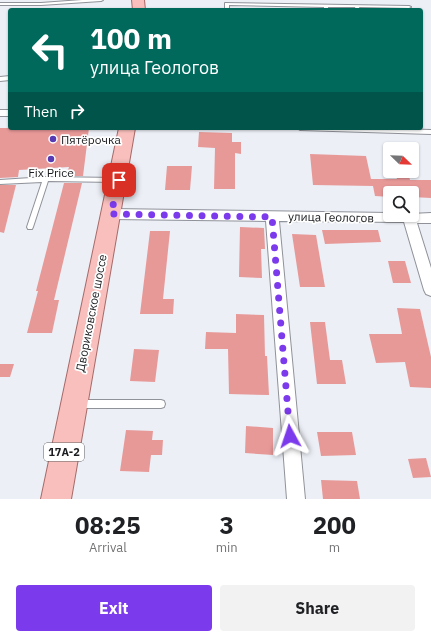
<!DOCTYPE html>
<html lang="en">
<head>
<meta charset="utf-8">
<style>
  :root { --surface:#fff; --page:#f2f2f2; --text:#202124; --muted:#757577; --accent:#7c3aed }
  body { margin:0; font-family:"IBM Plex Sans",sans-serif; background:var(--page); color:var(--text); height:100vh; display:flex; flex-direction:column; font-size:15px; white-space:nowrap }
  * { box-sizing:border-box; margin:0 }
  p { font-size:13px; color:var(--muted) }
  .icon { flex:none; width:22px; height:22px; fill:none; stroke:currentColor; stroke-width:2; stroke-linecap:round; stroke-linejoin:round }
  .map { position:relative; height:499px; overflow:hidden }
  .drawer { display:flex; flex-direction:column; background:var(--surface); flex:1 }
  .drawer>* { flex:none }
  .banner { position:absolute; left:8px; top:8px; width:415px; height:122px; border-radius:4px; box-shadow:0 1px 3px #0004; background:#00695c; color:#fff; overflow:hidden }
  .needle { width:26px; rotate:113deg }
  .tools { position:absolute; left:383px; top:142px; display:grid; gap:8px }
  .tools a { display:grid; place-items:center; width:36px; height:36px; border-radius:4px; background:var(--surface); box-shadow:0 1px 3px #0004; font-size:20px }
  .pin { position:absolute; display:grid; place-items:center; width:34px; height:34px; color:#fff; margin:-17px; border-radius:8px; box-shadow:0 2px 6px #0006 }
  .me { position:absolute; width:44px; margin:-22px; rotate:355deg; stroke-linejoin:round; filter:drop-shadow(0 0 3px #0008) }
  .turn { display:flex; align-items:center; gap:14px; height:84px; padding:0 16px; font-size:18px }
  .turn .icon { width:52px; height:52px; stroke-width:2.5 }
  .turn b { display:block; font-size:28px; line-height:34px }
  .then { display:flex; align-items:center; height:38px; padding:0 16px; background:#0003; gap:8px; font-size:15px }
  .eta { display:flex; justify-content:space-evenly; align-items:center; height:68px; text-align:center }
  .eta b { font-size:24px; font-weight:700; line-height:28px }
  .primary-button { display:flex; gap:8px; margin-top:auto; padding:8px 16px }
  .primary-button a { flex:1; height:46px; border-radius:4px; background:var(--accent); color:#fff; font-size:16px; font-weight:700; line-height:46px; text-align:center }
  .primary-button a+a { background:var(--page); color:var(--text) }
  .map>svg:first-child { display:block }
</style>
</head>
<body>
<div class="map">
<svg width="431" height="499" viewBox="0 0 431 499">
  <rect width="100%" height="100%" fill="#eceff6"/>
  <path fill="#e79998" d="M0 128H89L83 176H66L69 167 19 170 18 177 0 178Z
    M199 132 232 133V142H241V154L235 153V189H214L215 148 198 147Z
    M310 154 366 156 371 179H397L395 173H408L410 180H431V198L412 197V193H390V197L375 196 373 186 313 185Z
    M167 166H192L190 190H165Z
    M64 183H82L54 300H59L52 333H27L38 291H36Z
    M0 185H16L4 233 0 232Z
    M240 227 264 228 265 249H261L262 278 239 277Z
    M322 230H378L381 242 325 244Z
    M150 231H170L163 299H174L173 314H140Z
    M292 234 316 235 325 287H300Z
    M388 261H405L411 283H393Z
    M397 308 420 309 431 357V388L410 387 405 362 376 363 369 334H402Z
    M236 314 264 315 265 356H267L269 395 229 394 228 349H205L206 332 236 333Z
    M310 322H325L330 360H342L346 384H317Z
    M134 349 159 350 155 382 130 381Z
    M0 364H14L10 377H0Z
    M246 426 273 428V455L245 453Z
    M126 430 153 431 152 440H163L162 455H151L149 472 120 471Z
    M317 432H352L356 455 321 456Z
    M426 458 431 477 413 478 408 459Z
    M321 480 357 481 360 499H323Z"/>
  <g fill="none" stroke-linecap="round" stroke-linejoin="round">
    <g stroke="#8f9299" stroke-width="2">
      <path id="service" d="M82 0H103L101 1 41 5H0V3H41Z
        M225 3 409 6 411 7 409 8 359 7 360 10H356L355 7H328V10H324V7L229 5V10H225Z
        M10 76V80L0 81V77Z
        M297 128H361L431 130V134L300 130Z
        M46 177 117 178 120 180 117 182 48 181 33 227 32 229H28L27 227 42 182 0 184V180Z
        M78 400H161L164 401 165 404 164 407 161 408H78L75 407 74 404 75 401Z"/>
    </g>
    <g stroke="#8f9299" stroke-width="2">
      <path id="minor" d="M0 110H10V116H0Z
        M111 209 390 213V215L431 213V223H417L431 268V296L426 294 424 290 404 222 279 221 305 499H287L266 221 111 219 107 217 105 214 107 211Z"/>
    </g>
    <g stroke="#a76a68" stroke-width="2">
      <path id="primary" d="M132 0H144L145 10H133Z
        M119 128H135L71 499H41Z"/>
    </g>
    <use href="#service" fill="#fff" fill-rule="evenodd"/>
    <use href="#minor" fill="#fff" fill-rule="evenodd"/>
    <use href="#primary" fill="#f8bfbc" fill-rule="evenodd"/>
  </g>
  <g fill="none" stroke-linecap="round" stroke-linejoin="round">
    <path stroke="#7c3aed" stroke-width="7" stroke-dasharray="0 12.6" d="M119 180 111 214 272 217 290 436"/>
  </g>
  <g fill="#583bb3" stroke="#fff" stroke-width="1.5">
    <circle cx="53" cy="139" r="4"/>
    <circle cx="51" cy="159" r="4"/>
  </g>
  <g text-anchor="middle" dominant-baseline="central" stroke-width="3.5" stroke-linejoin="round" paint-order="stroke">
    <rect fill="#fff" stroke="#5f6062" stroke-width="1" x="44" y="443" width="40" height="18" rx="3"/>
    <g font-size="11" font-weight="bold" fill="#1b1c1f">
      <text x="64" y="452">17А-2</text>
    </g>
    <g font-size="12" fill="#1b1c1f" stroke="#fff" text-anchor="start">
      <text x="61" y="139">Пятёрочка</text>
      <text x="51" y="172" text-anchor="middle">Fix Price</text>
    </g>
    <g font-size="12" fill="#1b1c1f" stroke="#fff">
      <text transform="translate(331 217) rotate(1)">улица Геологов</text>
      <text transform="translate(91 313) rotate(-79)">Двориковское шоссе</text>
    </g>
  </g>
</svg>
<div class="tools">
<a><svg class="needle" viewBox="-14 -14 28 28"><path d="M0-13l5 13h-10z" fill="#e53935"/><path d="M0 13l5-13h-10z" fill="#757577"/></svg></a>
<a><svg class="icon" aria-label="search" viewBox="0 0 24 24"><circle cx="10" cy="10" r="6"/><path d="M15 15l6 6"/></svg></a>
</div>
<div class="pin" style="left:119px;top:180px;background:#d93025"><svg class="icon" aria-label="arrive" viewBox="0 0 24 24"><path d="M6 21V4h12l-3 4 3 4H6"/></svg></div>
<svg class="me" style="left:290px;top:436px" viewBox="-20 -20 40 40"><path d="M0-17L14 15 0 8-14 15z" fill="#7c3aed" stroke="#fff" stroke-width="4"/></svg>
<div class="banner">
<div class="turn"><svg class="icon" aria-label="left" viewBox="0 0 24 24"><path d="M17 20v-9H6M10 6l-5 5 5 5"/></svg><div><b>100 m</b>улица Геологов</div></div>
<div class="then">Then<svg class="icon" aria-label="right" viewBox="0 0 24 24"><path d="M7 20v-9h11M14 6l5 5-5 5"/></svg></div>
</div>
</div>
<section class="drawer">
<div class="eta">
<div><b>08:25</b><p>Arrival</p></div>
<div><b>3</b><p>min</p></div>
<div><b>200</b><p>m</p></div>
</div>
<div class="primary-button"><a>Exit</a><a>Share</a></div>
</section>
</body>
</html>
